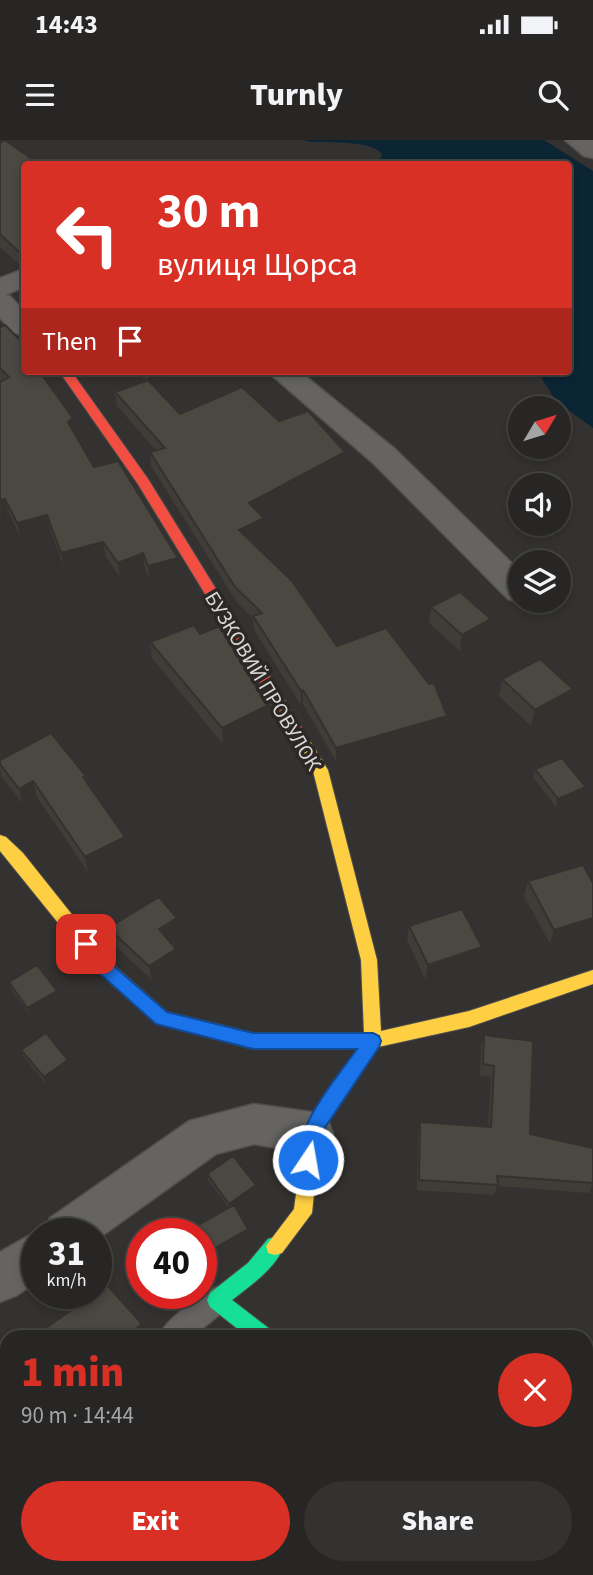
<!DOCTYPE html>
<html lang="en">
<head>
<meta charset="utf-8">
<style>
  :root { --surface:#272624; --page:#333231; --text:#f1f3f6; --muted:#a4a5a6; --line:#434341; --accent:#d93025 }
  body { margin:0; font-family:"Source Sans 3",sans-serif; background:var(--page); color:var(--text); height:100vh; display:flex; flex-direction:column; font-size:26px; white-space:nowrap }
  * { box-sizing:border-box; margin:0 }
  p { font-size:23px; color:var(--muted) }
  .icon { flex:none; width:38px; height:38px; fill:none; stroke:currentColor; stroke-width:2; stroke-linecap:round; stroke-linejoin:round }
  .map { position:relative; flex:1; overflow:hidden }
  .details { position:absolute; left:0px; top:1190px; width:593px; height:245px; display:flex; flex-direction:column; background:var(--surface); border-radius:21px 21px 0 0; box-shadow:0 4px 10px #0003,0 0 0 2px var(--line) }
  .details>* { flex:none }
  .top-card { position:absolute; left:21px; top:21px; width:551px; height:214px; border-radius:7px; box-shadow:0 4px 10px #0003,0 0 0 2px var(--line); background:#d93025; color:#fff; overflow:hidden }
  .needle { width:46px; rotate:52deg }
  .fabs { position:absolute; left:508px; top:256px; display:grid; gap:14px }
  .fabs a { display:grid; place-items:center; width:63px; height:63px; border-radius:50%; background:var(--surface); box-shadow:0 4px 10px #0003,0 0 0 2px var(--line); font-size:35px }
  .speed { position:absolute; left:21px; top:1078px; display:flex; gap:14px; font-size:35px; font-weight:700; text-align:center }
  .speed>* { display:grid; place-content:center; width:91px; height:91px; border-radius:50%; background:var(--surface); box-shadow:0 4px 10px #0003,0 0 0 2px var(--line); line-height:1 }
  .speed small { font-size:18px; font-weight:400 }
  .speed .limit { border:10px solid #d22; background:#fff; color:#111 }
  .pin { position:absolute; display:grid; place-items:center; width:60px; height:60px; color:#fff; margin:-30px; border-radius:14px; box-shadow:0 4px 10px #0006 }
  .me { position:absolute; width:77px; margin:-38px; rotate:12deg; stroke-linejoin:round; filter:drop-shadow(0 0 5px #0008) }
  .turn { display:flex; align-items:center; gap:24px; height:147px; padding:0 21px; font-size:32px }
  .turn .icon { width:91px; height:91px; stroke-width:2.5 }
  .turn b { display:block; font-size:49px; line-height:60px }
  .then { display:flex; align-items:center; height:66px; padding:0 21px; background:#0003; gap:14px; font-size:26px }
  .round { display:grid; place-items:center; flex:none; width:74px; height:74px; border-radius:37px; background:var(--page) }
  .headline { display:flex; align-items:center; justify-content:space-between; height:119px; padding:0 21px }
  h1 { font-size:42px; font-weight:800; line-height:52px; color:var(--accent) }
  .primary-button { display:flex; gap:14px; margin-top:auto; padding:14px 21px }
  .primary-button a { flex:1; height:80px; border-radius:42px; background:var(--accent); color:#fff; font-size:28px; font-weight:800; line-height:80px; text-align:center }
  .primary-button a+a { background:var(--page); color:var(--text) }
  .status { display:flex; justify-content:space-between; align-items:center; height:49px; padding:0 35px; background:var(--surface); direction:ltr }
  .status svg { height:19px; fill:currentColor }
  header { display:flex; justify-content:space-between; align-items:center; height:91px; padding:0 21px; background:var(--surface); font-size:32px; font-weight:800 }
  .map>svg:first-child { display:block }
</style>
</head>
<body>
<div class="status"><b>14:43</b><svg viewBox="0 0 49 12"><path d="M0 12V9h3v3zM5 12V6h3v6zM10 12V3h3v9zM15 12V0h3v12zM26 1h20v11H26zM47 4h2v5h-2z"/></svg></div>
<header><svg class="icon" aria-label="menu" viewBox="0 0 24 24"><path d="M4 6h16M4 12h16M4 18h16"/></svg>Turnly<svg class="icon" aria-label="search" viewBox="0 0 24 24"><circle cx="10" cy="10" r="6"/><path d="M15 15l6 6"/></svg></header>
<div class="map">
<svg width="593" height="1435" viewBox="0 0 593 1435">
  <rect width="100%" height="100%" fill="#343230"/>
  <path fill="#0b2535" d="M303 0H544L593 31V288L556 261 537 231H569V24H372L379 22 382 14C370 0 332 3 312 2Z"/>
  <g fill="none" stroke-linecap="round" stroke-linejoin="round">
    <g stroke="#51504e" stroke-width="3">
      <path id="lane" d="M217 1147 226 1151 230 1160 226 1169 192 1197H158C165 1181 200 1154 217 1147Z
        M7 1296V1326L0 1329V1299Z"/>
    </g>
    <g stroke="#51504e" stroke-width="3">
      <path id="street" d="M565 0H593V18L584 16Z
        M24 129V147L5 155 10 156 24 171V195L14 193 0 178V138Z
        M267 231H299L395 309 520 431V460H529L520 463 508 459 373 323Z
        M254 964 311 972 327 978 333 993 327 1008 311 1014 254 1004 216 1014 96 1100V1094H37V1142L17 1155 0 1162V1112L37 1091 43 1094 50 1078 189 981Z
        M586 1423 591 1435H533L530 1428H586Z"/>
    </g>
    <g stroke="#51504e" stroke-width="2">
      <path id="fast" d="M275 1097 282 1099 284 1106C275 1129 251 1145 232 1160L271 1190 274 1197H248L210 1167 207 1160 210 1153 248 1123 268 1099Z"/>
    </g>
    <g stroke="#51504e" stroke-width="2">
      <path id="slow" d="M298 588 303 590 328 630 377 820 381 891 469 871 593 830V844L469 887 378 907 320 995 312 1073 282 1113 275 1115 268 1113 266 1106 294 1069 305 987 358 909H253L156 883 97 831 0 711V695L6 697 23 713 109 821 167 872 253 893H364L361 820 313 631 291 594Z"/>
    </g>
    <g stroke="#51504e" stroke-width="2">
      <path id="jam" d="M59 231H71L148 339 303 590 305 594 303 598H293L138 344Z"/>
    </g>
    <use href="#lane" fill="#656463" fill-rule="evenodd"/>
    <use href="#street" fill="#656463" fill-rule="evenodd"/>
    <use href="#fast" fill="#16e098" fill-rule="evenodd"/>
    <use href="#slow" fill="#ffcf43" fill-rule="evenodd"/>
    <use href="#jam" fill="#f24e42" fill-rule="evenodd"/>
  </g>
  <path fill="#403d38" d="M0 3 24 24V127H22L0 107Z
    M0 187 24 231H44V235L42 236 76 293H75L94 327 178 418 179 432 150 440 145 428 120 437 106 417 64 427 50 389 20 397 9 373 1 376 0 374V242L1 241 0 240Z
    M135 231H181L150 242 180 274 279 281 345 326 259 373 264 378 265 393 249 400 337 506 447 576 445 589 336 621 303 564 301 565 254 490 253 479 236 461 151 326 150 312 156 310 117 266 115 252 146 240Z
    M431 467 491 479 488 495 460 511 429 483Z
    M150 502 268 565 269 581 223 604 152 518Z
    M502 539 573 549 569 565 531 586 499 556Z
    M0 620 86 636 88 643 125 697 128 712 88 732 37 657 23 664 2 637 0 629Z
    M535 629 586 647 583 655 556 667 533 637Z
    M528 741 593 743V791L550 804 524 756Z
    M409 786 479 821 425 839 407 800Z
    M108 788 179 792 168 799 176 809 178 823 152 840 111 802Z
    M9 842 57 851 59 858 30 875 11 850Z
    M484 895 530 994 593 1043 589 1053 497 1046 494 1055 417 1050 418 993 420 982 488 987 491 937 480 936 481 906Z
    M21 910 68 920 70 927 46 944 24 917Z
    M207 1034 256 1045V1052L235 1066 248 1089 249 1095 201 1122V1094H187L186 1092 229 1068 208 1040Z
    M0 1220 5 1295H2L0 1293Z
    M253 1428H334L329 1435H275L269 1429 265 1435H261Z
    M407 1428H530L539 1435H416Z"/>
  <path fill="#34322e" d="M147 231H181L149 242Z
    M73 278 76 293 71 297 68 282Z
    M345 312V326L250 378 249 363Z
    M5 359 9 373 1 376 0 360Z
    M47 375 50 389 20 397 17 383Z
    M264 378 265 393 240 404 239 390Z
    M103 402 106 417 64 427 61 413Z
    M143 413 145 428 120 437 118 423Z
    M178 418 179 432 150 440 148 426Z
    M491 479 488 495 460 511 462 495Z
    M573 549 569 565 531 586 535 570Z
    M303 550V564L301 565V551Z
    M268 565 269 581 223 604 222 588Z
    M447 576 445 589 336 621V608Z
    M33 641 37 657 23 664 19 649Z
    M586 647 583 655 556 667 558 659Z
    M125 697 128 712 88 732 85 717Z
    M177 778 179 792 161 803 159 789Z
    M593 778V791L550 804 554 790Z
    M482 807 479 821 425 839 428 825Z
    M176 809 178 823 152 840 149 826Z
    M57 851 59 858 30 875 27 868Z
    M68 920 70 927 46 944 44 937Z
    M256 1045V1052L230 1070 229 1064Z
    M248 1089 249 1095 201 1122V1116Z
    M142 1184 144 1191 135 1197H124Z
    M267 1428 269 1429 265 1435H263V1433Z"/>
  <path fill="#4b4741" stroke="#34322e" stroke-width="2" d="M5 0 39 24H24V117L23 112H19L0 94V3Z
    M5 185 24 204V231H39L73 278 68 282 94 327 118 321 178 418 148 426 143 413 118 423 103 402 61 413 47 375 17 383 5 359 0 360V242L9 237 0 228V187Z
    M148 240 180 274 242 247 279 281 308 271 345 312 249 363 264 378 239 390 292 441 337 506 386 488 429 544 434 543 447 576 336 608 303 550 301 551 253 476 262 473 235 447 150 312 165 308 115 252Z
    M460 452 491 479 462 495 431 467Z
    M194 485 200 494 220 486 268 565 222 588 150 502Z
    M540 519 573 549 535 570 502 539Z
    M51 593 86 636 83 637 125 697 85 717 33 641 19 649 0 624V620Z
    M562 618 586 647 558 659 535 629Z
    M583 725 593 743V778L554 790 528 741Z
    M159 757 177 778 159 789 176 809 149 826 108 788Z
    M462 769 482 807 428 825 409 786Z
    M37 825 57 851 27 868 9 842Z
    M46 893 68 920 44 937 21 910Z
    M484 895 533 901 530 994 593 1008V1043L497 1036 498 1045 419 1040 420 982 491 987 494 926 483 924Z
    M233 1016 256 1045 229 1064 207 1034Z
    M234 1065 248 1089 201 1116V1094H187L186 1092Z
    M107 1145 142 1184 124 1197H33Z
    M7 1215V1304L6 1302 5 1289 0 1290V1220Z
    M257 1428H267L263 1433Z
    M271 1428H332L327 1435H279Z
    M413 1428H530L539 1435H422Z"/>
  <path fill="#1a73e8" stroke="#114b97" stroke-width="2" d="M86 797 91 799 108 821 167 872 253 893H373L379 896 381 901 379 907 320 995 315 1026 308 1029 302 1026C287 994 339 935 357 909H253L156 884 97 831 77 804 80 799Z"/>
  <g text-anchor="middle" dominant-baseline="central" stroke-width="7" stroke-linejoin="round" paint-order="stroke">
    <g font-size="21" fill="#dbd9d7" stroke="#2b2825">
      <text transform="translate(263 541) rotate(59)">БУЗКОВИЙ ПРОВУЛОК</text>
    </g>
  </g>
</svg>
<div class="fabs">
<a><svg class="needle" viewBox="-14 -14 28 28"><path d="M0-13l5 13h-10z" fill="#e53935"/><path d="M0 13l5-13h-10z" fill="#a4a5a6"/></svg></a>
<a><svg class="icon" aria-label="sound" viewBox="0 0 24 24"><path d="M4 9h4l5-4v14l-5-4H4zM17 9q2 3 0 6"/></svg></a>
<a><svg class="icon" aria-label="layers" viewBox="0 0 24 24"><path d="M12 4l9 5-9 5-9-5zM3 14l9 5 9-5"/></svg></a>
</div>
<div class="speed"><div>31<small>km/h</small></div><div class="limit">40</div></div>
<div class="pin" style="left:86px;top:804px;background:#d93025"><svg class="icon" aria-label="arrive" viewBox="0 0 24 24"><path d="M6 21V4h12l-3 4 3 4H6"/></svg></div>
<svg class="me" style="left:308px;top:1020px" viewBox="-20 -20 40 40"><circle r="17" fill="#1a73e8" stroke="#fff" stroke-width="3"/><path d="M0-11L8 9 0 5-8 9z" fill="#fff"/></svg>
<div class="top-card">
<div class="turn"><svg class="icon" aria-label="left" viewBox="0 0 24 24"><path d="M17 20v-9H6M10 6l-5 5 5 5"/></svg><div><b>30 m</b>вулиця Щорса</div></div>
<div class="then">Then<svg class="icon" aria-label="arrive" viewBox="0 0 24 24"><path d="M6 21V4h12l-3 4 3 4H6"/></svg></div>
</div>
<section class="details">
<div class="headline"><div><h1>1 min</h1><p>90 m · 14:44</p></div><a class="round" style="background:#d93025;color:#fff"><svg class="icon" aria-label="close" viewBox="0 0 24 24"><path d="M6 6l12 12M18 6L6 18"/></svg></a></div>
<div class="primary-button"><a>Exit</a><a>Share</a></div>
</section>
</div>
</body>
</html>
